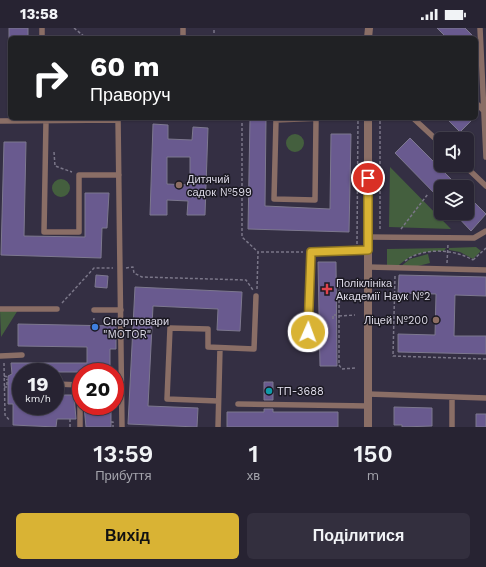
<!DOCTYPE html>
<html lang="uk">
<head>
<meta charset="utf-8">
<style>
  :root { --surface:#272332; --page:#332f3e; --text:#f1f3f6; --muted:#a4a4ac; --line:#43404d; --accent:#d9b334 }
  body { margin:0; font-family:"Work Sans",sans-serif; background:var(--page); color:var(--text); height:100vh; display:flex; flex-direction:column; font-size:15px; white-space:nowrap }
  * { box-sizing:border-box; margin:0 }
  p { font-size:13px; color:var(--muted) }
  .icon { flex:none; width:22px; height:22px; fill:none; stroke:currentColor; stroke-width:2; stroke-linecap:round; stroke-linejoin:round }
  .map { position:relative; height:399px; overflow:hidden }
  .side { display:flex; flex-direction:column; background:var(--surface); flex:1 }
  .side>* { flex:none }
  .top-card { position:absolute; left:8px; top:8px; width:470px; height:84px; border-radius:6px; box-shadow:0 1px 3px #0004,0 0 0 1px var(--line); background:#202124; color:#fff; overflow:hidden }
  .fabs { position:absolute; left:434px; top:104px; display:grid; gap:8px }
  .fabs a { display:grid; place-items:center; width:40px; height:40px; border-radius:6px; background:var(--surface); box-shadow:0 1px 3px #0004,0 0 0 1px var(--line); font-size:20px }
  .speed { position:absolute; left:12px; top:335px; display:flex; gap:8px; font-size:20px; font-weight:700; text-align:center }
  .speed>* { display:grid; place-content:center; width:52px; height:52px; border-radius:50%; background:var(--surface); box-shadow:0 1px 3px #0004,0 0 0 1px var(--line); line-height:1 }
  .speed small { font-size:10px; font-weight:400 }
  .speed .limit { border:6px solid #d22; background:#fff; color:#111 }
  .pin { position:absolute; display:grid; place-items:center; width:34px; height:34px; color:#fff; margin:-17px; border:2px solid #fff; border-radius:50%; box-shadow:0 1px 4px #0007 }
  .me { position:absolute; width:44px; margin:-22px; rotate:2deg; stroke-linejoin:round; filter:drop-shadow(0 0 3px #0008) }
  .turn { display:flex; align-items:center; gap:14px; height:84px; padding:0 16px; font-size:18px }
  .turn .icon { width:52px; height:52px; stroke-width:2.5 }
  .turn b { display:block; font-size:28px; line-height:34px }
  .eta { display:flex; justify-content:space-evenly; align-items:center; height:68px; text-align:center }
  .eta b { font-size:24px; font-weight:600; line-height:28px }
  .cta { display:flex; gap:8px; margin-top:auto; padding:8px 16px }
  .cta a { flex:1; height:46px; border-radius:6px; background:var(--accent); color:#111; font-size:16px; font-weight:600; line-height:46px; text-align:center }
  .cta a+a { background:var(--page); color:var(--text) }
  .status { display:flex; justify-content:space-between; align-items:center; height:28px; padding:0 20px; background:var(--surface); direction:ltr }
  .status svg { height:11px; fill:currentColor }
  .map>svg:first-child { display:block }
</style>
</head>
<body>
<div class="status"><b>13:58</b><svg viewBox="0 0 49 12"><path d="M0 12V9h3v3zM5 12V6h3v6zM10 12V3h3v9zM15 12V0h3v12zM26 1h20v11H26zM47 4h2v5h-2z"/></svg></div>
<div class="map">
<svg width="486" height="399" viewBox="0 0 486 399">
  <rect width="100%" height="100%" fill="#342f43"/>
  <path fill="#445f3e" d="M286 115a9 9 0 1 1 18 0a9 9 0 1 1-18 0Z
    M390 139 451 201 389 199Z
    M52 160a9 9 0 1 1 18 0a9 9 0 1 1-18 0Z
    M476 219 481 223 473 231 460 224 449 222V220Z
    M446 220 444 223C425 223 411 225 397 239H387V221Z
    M428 226 430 235 414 239H400L410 231Z
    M0 282H18L1 309Z"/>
  <path fill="#695a8f" stroke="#7d788f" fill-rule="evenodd" d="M9 0H28V10H9Z
    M437 0H465L475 10H447Z
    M250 90H266L265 178 330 181 331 106H351L349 204 248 201Z
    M446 90H474L460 104Z
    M153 96 168 97V111L192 112 193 99 208 100 205 187H187L188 173 167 172V187H150ZM167 129H190V157L167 156Z
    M410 110 459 159H441V172L395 125Z
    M4 114H26L24 208 85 209V165H109L107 200H102L101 230 1 227Z
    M467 167 486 186 471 203 454 185H467Z
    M318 234H336L337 338H320Z
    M96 247 108 248 107 260 95 259Z
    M399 247 486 249V268L455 267 454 308H486V326L398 324V306L435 307 436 266 398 265Z
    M135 259 242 264 240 303 217 302 218 281 153 278 148 378 198 380 197 399 128 396Z
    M18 296 116 298V321H110V344H21V378H55V367H74L76 391H57L56 399 13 397V376H8V348L12 346 11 335H87V319L18 318Z
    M264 354H273V372H264Z
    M84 378H111V399H86Z
    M394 379 432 380V398L402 399V397H394Z
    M264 381H273V384H338V399H227V384H264Z
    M476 386H486V399H476Z"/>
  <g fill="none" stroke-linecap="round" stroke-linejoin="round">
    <path stroke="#7a7688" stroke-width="1.5" stroke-dasharray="3 2" stroke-linecap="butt" d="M74 0 86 10
      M214 10V0
      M242 90V209L258 224
      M54 124 55 138 72 144
      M380 201V90
      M401 201 428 166
      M357 216 358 90
      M473 232 486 220
      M405 233C423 219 454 221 473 232
      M447 235 448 216
      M126 240 133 239 134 245 142 249 246 252 253 262
      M395 248 393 328 486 331
      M339 252V337L342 341 355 340
      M257 261 258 224H303
      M355 270 360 269
      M62 275 94 240H113
      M339 288 355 287
      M333 291V287H339
      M93 297 94 290
      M4 335 5 387 10 393
      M4 348 8 349
      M4 359H7V351
      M111 394H113V399
      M70 399V391"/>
    <path stroke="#8a6e66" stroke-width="5.5" d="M480 0 486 129
      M42 10V0
      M183 10V0
      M366 10H379
      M476 75 484 83
      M118 90 122 399
      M413 90 441 116
      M316 92 315 172 274 171 276 92 324 90
      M0 93 118 92
      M46 93 44 204H79V147H119
      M464 137 486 158
      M368 209 474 210 486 203
      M368 239 486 242
      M0 281H57
      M94 282H121
      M308 304 311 224 368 222
      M0 328 22 327
      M57 356 80 357V399
      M368 366 486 370
      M452 369V399
      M218 373 167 371 170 300 208 301V319L254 321 256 268
      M238 376 368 378
      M218 399 220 320"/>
    <path stroke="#8a6e66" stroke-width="8" d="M368 10 369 0
      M368 399V90"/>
  </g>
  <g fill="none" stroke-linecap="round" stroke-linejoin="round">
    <g stroke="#8d7422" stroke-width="10">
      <path id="route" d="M308 304 311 224 368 222V150"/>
    </g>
    <use href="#route" stroke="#d9b334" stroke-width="7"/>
  </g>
  <g fill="#8d6e63" stroke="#1b1922" stroke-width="1.5">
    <circle cx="179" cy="157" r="4"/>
    <circle cx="436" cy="292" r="4"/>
  </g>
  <path fill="#e0444e" stroke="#1b1922" stroke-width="1.5" d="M325 255h4v4h4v4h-4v4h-4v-4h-4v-4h4z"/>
  <circle fill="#3f7fe0" stroke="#1b1922" stroke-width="1.5" cx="95" cy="299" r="4"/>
  <circle fill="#0f9aa8" stroke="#1b1922" stroke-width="1.5" cx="269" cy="363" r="4"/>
  <g text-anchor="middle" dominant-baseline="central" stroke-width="3" stroke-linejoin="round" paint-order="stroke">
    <g font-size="11" fill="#dcd9e7" stroke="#1b1922" text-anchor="start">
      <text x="187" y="151">Дитячий<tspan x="187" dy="13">садок №599</tspan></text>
      <text x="336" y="255">Поліклініка<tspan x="336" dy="13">Академії Наук №2</tspan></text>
      <text x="428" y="292" text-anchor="end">Ліцей №200</text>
      <text x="103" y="293">Спорттовари<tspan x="103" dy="13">"MOTOR"</tspan></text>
      <text x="277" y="363">ТП-3688</text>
    </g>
  </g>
</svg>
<div class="fabs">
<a><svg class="icon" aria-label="sound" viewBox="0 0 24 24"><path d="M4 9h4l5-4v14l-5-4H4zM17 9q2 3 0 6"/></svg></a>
<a><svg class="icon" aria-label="layers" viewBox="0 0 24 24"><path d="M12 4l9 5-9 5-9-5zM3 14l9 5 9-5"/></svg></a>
</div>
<div class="speed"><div>19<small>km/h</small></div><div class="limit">20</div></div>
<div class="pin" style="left:368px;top:150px;background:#d93025"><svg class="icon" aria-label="arrive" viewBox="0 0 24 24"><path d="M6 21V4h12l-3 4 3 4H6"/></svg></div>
<svg class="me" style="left:308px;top:304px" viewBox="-20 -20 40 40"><circle r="17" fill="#d9b334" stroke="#fff" stroke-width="3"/><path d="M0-11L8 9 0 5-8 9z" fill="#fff"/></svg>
<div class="top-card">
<div class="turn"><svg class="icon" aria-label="right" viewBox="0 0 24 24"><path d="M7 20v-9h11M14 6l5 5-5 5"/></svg><div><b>60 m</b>Праворуч</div></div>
</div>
</div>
<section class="side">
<div class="eta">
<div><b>13:59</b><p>Прибуття</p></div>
<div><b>1</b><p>хв</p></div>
<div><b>150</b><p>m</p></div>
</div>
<div class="cta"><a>Вихід</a><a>Поділитися</a></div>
</section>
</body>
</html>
